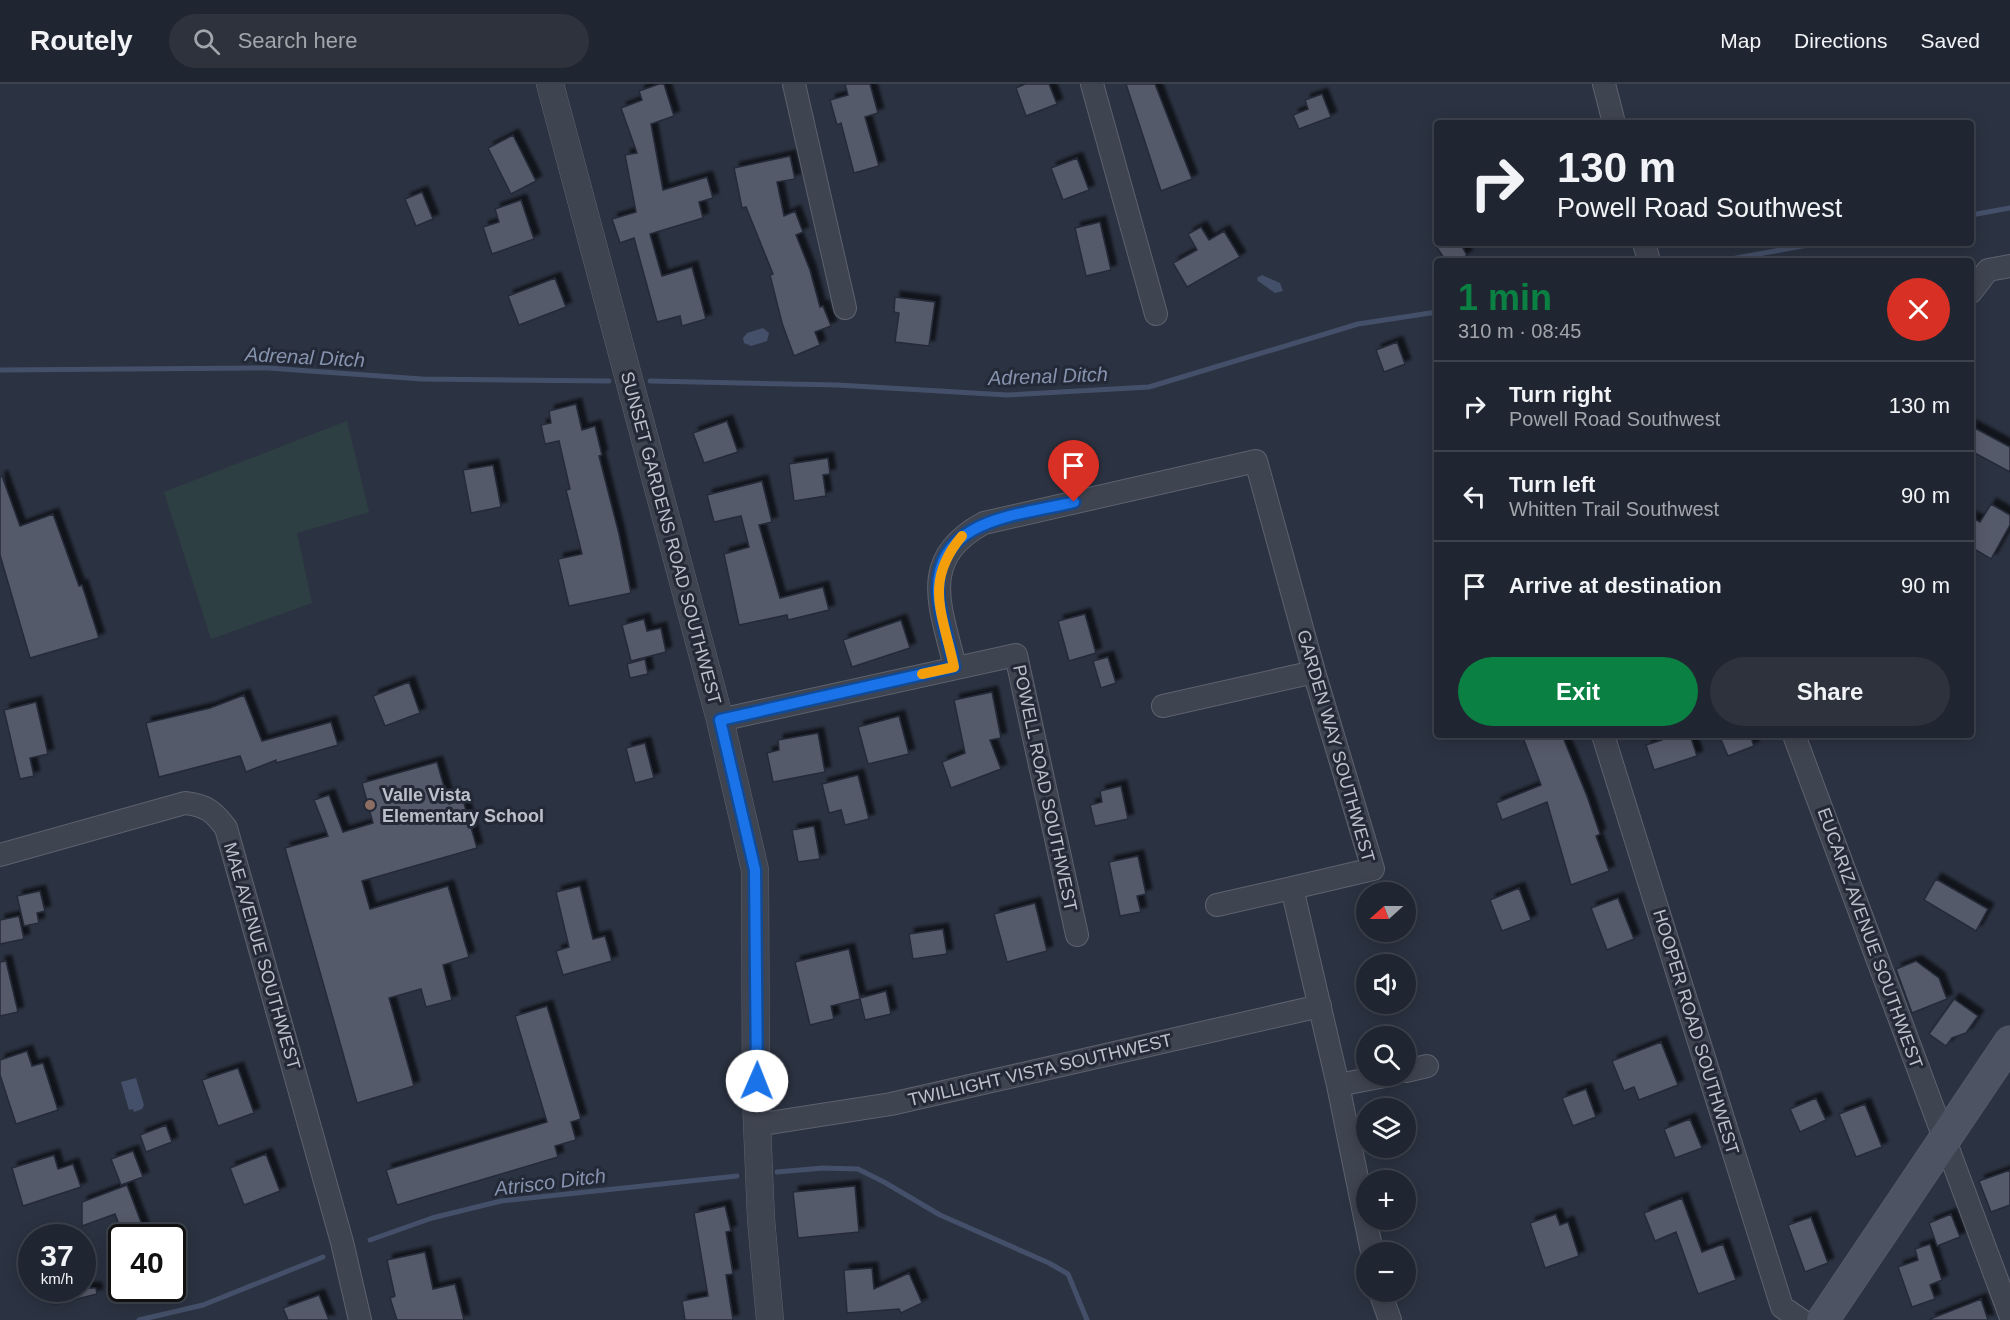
<!DOCTYPE html>
<html lang="en">
<head>
<meta charset="utf-8">
<style>
  :root { --surface:#202631; --page:#2d323d; --text:#f1f3f6; --muted:#a2a5ab; --line:#3d434d; --accent:#0b8043 }
  body { margin:0; font-family:Helvetica,sans-serif; background:var(--page); color:var(--text); height:100vh; display:flex; flex-direction:column; font-size:22px; white-space:nowrap }
  * { box-sizing:border-box; margin:0 }
  p { font-size:20px; color:var(--muted) }
  .icon { flex:none; width:33px; height:33px; fill:none; stroke:currentColor; stroke-width:2; stroke-linecap:round; stroke-linejoin:round }
  .map { position:relative; flex:1; overflow:hidden }
  .side { position:absolute; left:1434px; top:174px; width:540px; height:480px; display:flex; flex-direction:column; background:var(--surface); border-radius:6px; box-shadow:0 3px 15px #0003,0 0 0 2px var(--line) }
  .side>* { flex:none }
  .banner { position:absolute; left:1434px; top:36px; width:540px; height:126px; border-radius:6px; box-shadow:0 3px 15px #0003,0 0 0 2px var(--line); background:#202631; color:var(--text); overflow:hidden }
  .needle { width:39px; rotate:249deg }
  .fabs { position:absolute; left:1356px; top:798px; display:grid; gap:12px }
  .fabs a { display:grid; place-items:center; width:60px; height:60px; border-radius:50%; background:var(--surface); box-shadow:0 3px 15px #0003,0 0 0 2px var(--line); font-size:30px }
  .speed { position:absolute; left:18px; top:1140px; display:flex; gap:12px; font-size:30px; font-weight:700; text-align:center }
  .speed>* { display:grid; place-content:center; width:78px; height:78px; border-radius:50%; background:var(--surface); box-shadow:0 3px 15px #0003,0 0 0 2px var(--line); line-height:1 }
  .speed small { font-size:15px; font-weight:400 }
  .speed .limit { border:3px solid #111; border-radius:9px; background:#fff; color:#111 }
  .pin { position:absolute; display:grid; place-items:center; width:51px; height:51px; color:#fff; margin:-62px -26px; border-radius:50% 50% 50% 0; rotate:-45deg; box-shadow:0 0 6px #0007 }
  .pin .icon { rotate:45deg }
  .me { position:absolute; width:66px; margin:-33px; rotate:1deg; stroke-linejoin:round; filter:drop-shadow(0 0 4px #0008) }
  .turn { display:flex; align-items:center; gap:21px; height:126px; padding:0 24px; font-size:27px }
  .turn .icon { width:78px; height:78px; stroke-width:2.5 }
  .turn b { display:block; font-size:42px; line-height:51px }
  .round { display:grid; place-items:center; flex:none; width:63px; height:63px; border-radius:32px; background:var(--page) }
  .headline { display:flex; align-items:center; justify-content:space-between; height:102px; padding:0 24px }
  h1 { font-size:36px; font-weight:700; line-height:45px; color:var(--accent) }
  .cta { display:flex; gap:12px; margin-top:auto; padding:12px 24px }
  .cta a { flex:1; height:69px; border-radius:36px; background:var(--accent); color:#fff; font-size:24px; font-weight:700; line-height:69px; text-align:center }
  .cta a+a { background:var(--page); color:var(--text) }
  ul { padding:0; list-style:none }
  li { display:flex; align-items:center; gap:18px; height:90px; padding:0 24px; border-top:2px solid var(--line) }
  li div { flex:1 }
  li b { display:block; font-size:22px }
  li em { font-style:normal }
  header { display:flex; align-items:center; gap:36px; box-sizing:border-box; height:84px; padding:0 30px; background:var(--surface); border-bottom:2px solid var(--line) }
  header strong { font-size:28px }
  nav { display:flex; gap:33px; margin-inline-start:auto; font-size:21px }
  .search { width:420px; height:54px; background:var(--page); display:flex; align-items:center; gap:15px; box-sizing:border-box; padding:0 21px; border-radius:33px; color:var(--muted); font-size:22px }
  .map>svg:first-child { display:block }
</style>
</head>
<body>
<header>
<strong>Routely</strong>
<div class="search"><svg class="icon" aria-label="search" viewBox="0 0 24 24"><circle cx="10" cy="10" r="6"/><path d="M15 15l6 6"/></svg>Search here</div>
<nav><a>Map</a><a>Directions</a><a>Saved</a></nav>
</header>
<div class="map">
<svg width="2010" height="1236" viewBox="0 0 2010 1236">
  <defs>
    <filter id="shadow"><feDropShadow dx="5.5" dy="-5.5" stdDeviation="1.5" flood-color="#0009"/></filter>
  </defs>
  <rect width="100%" height="100%" fill="#2b3241"/>
  <path fill="#2e3f43" d="M347 337 369 428 297 449 312 519 211 555 164 408Z"/>
  <path fill="#445069" d="M1262 191 1280 199 1283 207 1275 209 1258 197 1257 194Z
    M763 244 769 249 767 257 751 262 744 259 743 254 747 249Z
    M136 994 144 1021 142 1025 134 1028 133 1025 129 1026 121 998Z"/>
  <g fill="none" stroke-linecap="round" stroke-linejoin="round">
    <path stroke="#445069" stroke-width="5" d="M1971 131 2010 124
      M1720 177 1819 159
      M0 286 268 284 422 295 609 297
      M650 297 838 301 1007 311 1149 303 1358 240 1437 228
      M777 1088 823 1084 858 1085 884 1098 940 1131 1049 1179 1068 1190 1087 1236
      M370 1156 432 1134 501 1117 737 1092
      M139 1236 203 1221 323 1173"/>
  </g>
  <path fill="#545a6b" stroke="#252b38" stroke-width="1.5" filter="url(#shadow)" d="M659 0H664L674 32 651 40 663 106 707 93 713 114 699 118 703 134 650 150 662 192 692 183 706 235 682 242 680 232 657 238 634 154 620 159 612 135 636 128 625 71 637 69 621 24 642 16 639 7Z
    M845 0H870L878 29 865 33 879 82 854 89 841 39 837 41 830 16 848 11Z
    M1025 0H1049L1057 20 1026 32 1016 4Z
    M1126 0H1155L1192 95 1161 107Z
    M1322 10 1331 33 1299 45 1293 31 1308 25 1305 16Z
    M513 51 536 97 511 110 488 64Z
    M790 72 795 95 777 98 784 132 795 127 803 148 796 151 810 186 820 223 823 222 831 242 815 248 820 261 794 272 782 239 770 191 773 190 746 123 742 124 734 84Z
    M1077 74 1089 106 1063 116 1051 84Z
    M422 108 433 135 416 142 405 115Z
    M521 116 534 155 492 170 483 143 499 138 495 125Z
    M1100 138 1111 186 1086 192 1075 144Z
    M1201 143 1209 156 1224 147 1240 173 1187 203 1173 179 1197 166 1188 150Z
    M1434 159H1460L1467 171 1458 177H1446Z
    M555 194 566 223 519 241 508 212Z
    M895 213 935 218 929 262 895 258 899 229 894 228Z
    M1397 258 1405 280 1384 288 1376 266Z
    M576 320 582 346 595 342 602 371 599 372 619 450 631 509 569 522 558 475 582 470 566 406 570 405 559 357 545 360 541 341 551 339 549 327Z
    M727 337 738 368 704 379 693 349Z
    M1971 342 2010 363V388L1971 367Z
    M828 374 830 390 823 391 826 412 794 417 789 380Z
    M493 381 501 423 471 429 463 386Z
    M2 392 20 442 53 430 79 502 82 501 99 554 30 574 0 471V393Z
    M762 397 772 438 759 441 780 514 823 503 829 526 788 536 787 531 739 541 724 470 749 463 741 432 714 438 707 411Z
    M1991 420 2010 431V441L1991 475 1971 463V433L1980 438Z
    M1085 530 1096 569 1069 577 1058 537Z
    M644 535 647 547 661 544 666 568 631 577 622 541Z
    M901 536 910 564 852 583 843 556Z
    M1108 573 1116 599 1101 604 1093 577Z
    M645 575 648 590 630 594 627 580Z
    M409 598 420 629 385 642 373 612Z
    M992 608 1001 654 990 656 1001 685 951 704 942 678 965 669 954 616Z
    M244 611 262 657 331 638 338 661 276 679V676L246 688 240 672 159 693 146 639 210 624Z
    M36 618 48 670 30 674 34 692 20 695 4 626Z
    M899 632 909 670 868 680 858 643Z
    M818 649 825 688 773 698 767 669 779 666 778 656Z
    M1522 651H1562L1587 712 1600 750 1596 752 1609 787 1571 801 1547 718 1502 736 1496 719 1541 701Z
    M1660 651H1690L1697 672 1654 686 1646 661 1662 656Z
    M1719 651H1750L1754 662 1728 672Z
    M645 659 654 694 635 699 626 664Z
    M437 678 449 720 463 716 477 764 362 797 370 825 448 802 469 873 443 881 452 916 426 923 421 905 389 914 414 1002 357 1019 285 764 328 752 314 716 329 711 343 748 373 739 362 699Z
    M858 691 869 735 845 741 841 726 829 729 822 700Z
    M1121 702 1128 735 1095 742 1090 721 1102 718 1100 707Z
    M814 742 820 775 798 778 792 746Z
    M1138 772 1146 810 1137 812 1141 828 1120 832 1109 778Z
    M1936 795 1988 825 1976 847 1924 816Z
    M580 802 593 855 605 852 612 877 563 891 556 867 569 863 556 808Z
    M1519 804 1531 836 1502 847 1490 816Z
    M40 807 45 827 37 829 39 839 24 842 17 812Z
    M1618 814 1634 855 1607 866 1591 824Z
    M1035 819 1047 867 1007 878 994 830Z
    M19 832 24 855 0 860V836Z
    M943 845 947 870 913 875 909 850Z
    M849 865 860 914 886 907 891 930 865 936 860 915 831 922 834 935 810 941 795 878Z
    M6 877 18 928 0 932V878Z
    M1916 877 1939 894 1947 915 1912 929 1896 885Z
    M1954 915 1978 932 1966 949 1952 954 1946 962 1929 950Z
    M547 922 581 1035 571 1038 576 1056 555 1062 558 1073 397 1121 386 1086 547 1038 515 932Z
    M1661 958 1678 1001 1639 1016 1634 1003 1624 1007 1612 977Z
    M27 967 32 982 43 979 58 1026 16 1040 0 991V976Z
    M238 984 254 1029 218 1042 202 996Z
    M1586 1005 1596 1033 1573 1042 1562 1014Z
    M1816 1014 1826 1036 1800 1048 1790 1025Z
    M1865 1020 1882 1063 1856 1073 1839 1030Z
    M1690 1035 1702 1064 1675 1074 1664 1045Z
    M166 1041 172 1058 146 1068 140 1051Z
    M133 1067 143 1093 121 1101 111 1075Z
    M266 1070 280 1107 244 1121 230 1084Z
    M54 1071 58 1085 73 1080 81 1103 23 1122 12 1084Z
    M2010 1086V1121L1991 1128 1979 1097Z
    M127 1101 147 1154H124L115 1130 82 1142V1118Z
    M855 1102 859 1148 798 1154 793 1108Z
    M1682 1114 1702 1168 1723 1160 1736 1196 1698 1210 1676 1148 1655 1157 1644 1129Z
    M725 1122 731 1147 726 1148 733 1190 726 1191 733 1236H685L682 1217 708 1212 694 1129Z
    M1556 1130 1560 1141 1568 1138 1579 1172 1545 1184 1530 1139Z
    M1951 1130 1960 1153 1937 1162 1929 1139Z
    M1811 1133 1828 1179 1805 1188 1788 1141Z
    M1930 1160 1942 1196 1930 1201 1935 1215 1912 1223 1898 1183 1918 1176 1915 1165Z
    M425 1168 433 1205 455 1200 464 1236H397L390 1214 395 1212 387 1176Z
    M872 1184 874 1205 909 1189 922 1219 901 1229 899 1225 847 1229 844 1186Z
    M50 1204H96L97 1210 53 1221Z
    M319 1211 329 1236H288L283 1224Z
    M1981 1215 1988 1236H1930V1235Z"/>
  <g fill="none" stroke-linecap="round" stroke-linejoin="round">
    <g stroke="#5d626e" stroke-width="24">
      <path id="minor" d="M794 0 845 224
        M1092 0 1156 230
        M1604 0 1614 39
        M1644 159 1649 177
        M1971 208 1988 186 2010 182
        M955 583C941 523 917 475 984 439L1256 377 1314 588 1373 785 1292 804 1338 1001 1372 1168
        M1163 622 1314 588
        M720 636 1016 571 1077 851
        M1603 651 1782 1223 1801 1236
        M1794 651 2010 1231
        M0 771 185 719C206 721 214 728 226 744L342 1158 360 1236
        M1217 821 1292 804
        M1406 987 1427 982
        M1338 1001 1385 992
        M757 1041 891 1020 1320 922
        M1380 1208 1390 1236"/>
    </g>
    <g stroke="#5d626e" stroke-width="28">
      <path id="tertiary" d="M550 0 720 636 755 786 756 1016 761 1135 770 1236"/>
    </g>
    <g stroke="#5d626e" stroke-width="33">
      <path id="secondary" d="M1823 1236 2010 958"/>
    </g>
    <use href="#minor" stroke="#3f4451" stroke-width="22"/>
    <use href="#tertiary" stroke="#3f4451" stroke-width="27"/>
    <use href="#secondary" stroke="#4d5363" stroke-width="32"/>
  </g>
  <g fill="none" stroke-linecap="round" stroke-linejoin="round">
    <g stroke="#114b97" stroke-width="15">
      <path id="route" d="M757 997 755 786 720 636 954 583C950 560 938 529 938 506 936 434 1022 431 1074 418"/>
    </g>
    <use href="#route" stroke="#1a73e8" stroke-width="10"/>
    <path stroke="#f59e0b" stroke-width="10" d="M922 590 954 583C943 530 923 498 962 452"/>
  </g>
  <circle fill="#8d6e63" stroke="#232936" stroke-width="2" cx="370" cy="721" r="6"/>
  <g text-anchor="middle" dominant-baseline="central" stroke-width="6" stroke-linejoin="round" paint-order="stroke">
    <g font-size="18" fill="#bcc0cb" stroke="#232936">
      <text transform="translate(671 454) rotate(75)">SUNSET GARDENS ROAD SOUTHWEST</text>
      <text transform="translate(1336 662) rotate(74)">GARDEN WAY SOUTHWEST</text>
      <text transform="translate(1045 704) rotate(78)">POWELL ROAD SOUTHWEST</text>
      <text transform="translate(1870 854) rotate(70)">EUCARIZ AVENUE SOUTHWEST</text>
      <text transform="translate(262 872) rotate(74)">MAE AVENUE SOUTHWEST</text>
      <text transform="translate(1696 948) rotate(73)">HOOPER ROAD SOUTHWEST</text>
      <text transform="translate(1040 986) rotate(-13)">TWILLIGHT VISTA SOUTHWEST</text>
    </g>
    <g font-size="18" font-weight="bold" fill="#bcc0cb" stroke="#232936" text-anchor="start">
      <text x="382" y="711">Valle Vista<tspan x="382" dy="21">Elementary School</tspan></text>
    </g>
    <g font-size="20" font-style="italic" fill="#8693ae" stroke="#232936">
      <text transform="translate(305 273) rotate(3)">Adrenal Ditch</text>
      <text transform="translate(1048 292) rotate(-2)">Adrenal Ditch</text>
      <text transform="translate(550 1098) rotate(-7)">Atrisco Ditch</text>
    </g>
  </g>
</svg>
<div class="fabs">
<a><svg class="needle" viewBox="-14 -14 28 28"><path d="M0-13l5 13h-10z" fill="#e53935"/><path d="M0 13l5-13h-10z" fill="#a2a5ab"/></svg></a>
<a><svg class="icon" aria-label="sound" viewBox="0 0 24 24"><path d="M4 9h4l5-4v14l-5-4H4zM17 9q2 3 0 6"/></svg></a>
<a><svg class="icon" aria-label="search" viewBox="0 0 24 24"><circle cx="10" cy="10" r="6"/><path d="M15 15l6 6"/></svg></a>
<a><svg class="icon" aria-label="layers" viewBox="0 0 24 24"><path d="M12 4l9 5-9 5-9-5zM3 14l9 5 9-5"/></svg></a>
<a>+</a>
<a>−</a>
</div>
<div class="speed"><div>37<small>km/h</small></div><div class="limit">40</div></div>
<div class="pin" style="left:1074px;top:418px;background:#d93025"><svg class="icon" aria-label="arrive" viewBox="0 0 24 24"><path d="M6 21V4h12l-3 4 3 4H6"/></svg></div>
<svg class="me" style="left:757px;top:997px" viewBox="-20 -20 40 40"><circle r="19" fill="#fff"/><path d="M0-13L10 11 0 6-10 11z" fill="#1a73e8"/></svg>
<div class="banner">
<div class="turn"><svg class="icon" aria-label="right" viewBox="0 0 24 24"><path d="M7 20v-9h11M14 6l5 5-5 5"/></svg><div><b>130 m</b>Powell Road Southwest</div></div>
</div>
<section class="side">
<div class="headline"><div><h1>1 min</h1><p>310 m · 08:45</p></div><a class="round" style="background:#d93025;color:#fff"><svg class="icon" aria-label="close" viewBox="0 0 24 24"><path d="M6 6l12 12M18 6L6 18"/></svg></a></div>
<ul>
<li><svg class="icon" aria-label="right" viewBox="0 0 24 24"><path d="M7 20v-9h11M14 6l5 5-5 5"/></svg><div><b>Turn right</b><p>Powell Road Southwest</p></div><em>130 m</em></li>
<li><svg class="icon" aria-label="left" viewBox="0 0 24 24"><path d="M17 20v-9H6M10 6l-5 5 5 5"/></svg><div><b>Turn left</b><p>Whitten Trail Southwest</p></div><em>90 m</em></li>
<li><svg class="icon" aria-label="arrive" viewBox="0 0 24 24"><path d="M6 21V4h12l-3 4 3 4H6"/></svg><div><b>Arrive at destination</b></div><em>90 m</em></li>
</ul>
<div class="cta"><a>Exit</a><a>Share</a></div>
</section>
</div>
</body>
</html>
